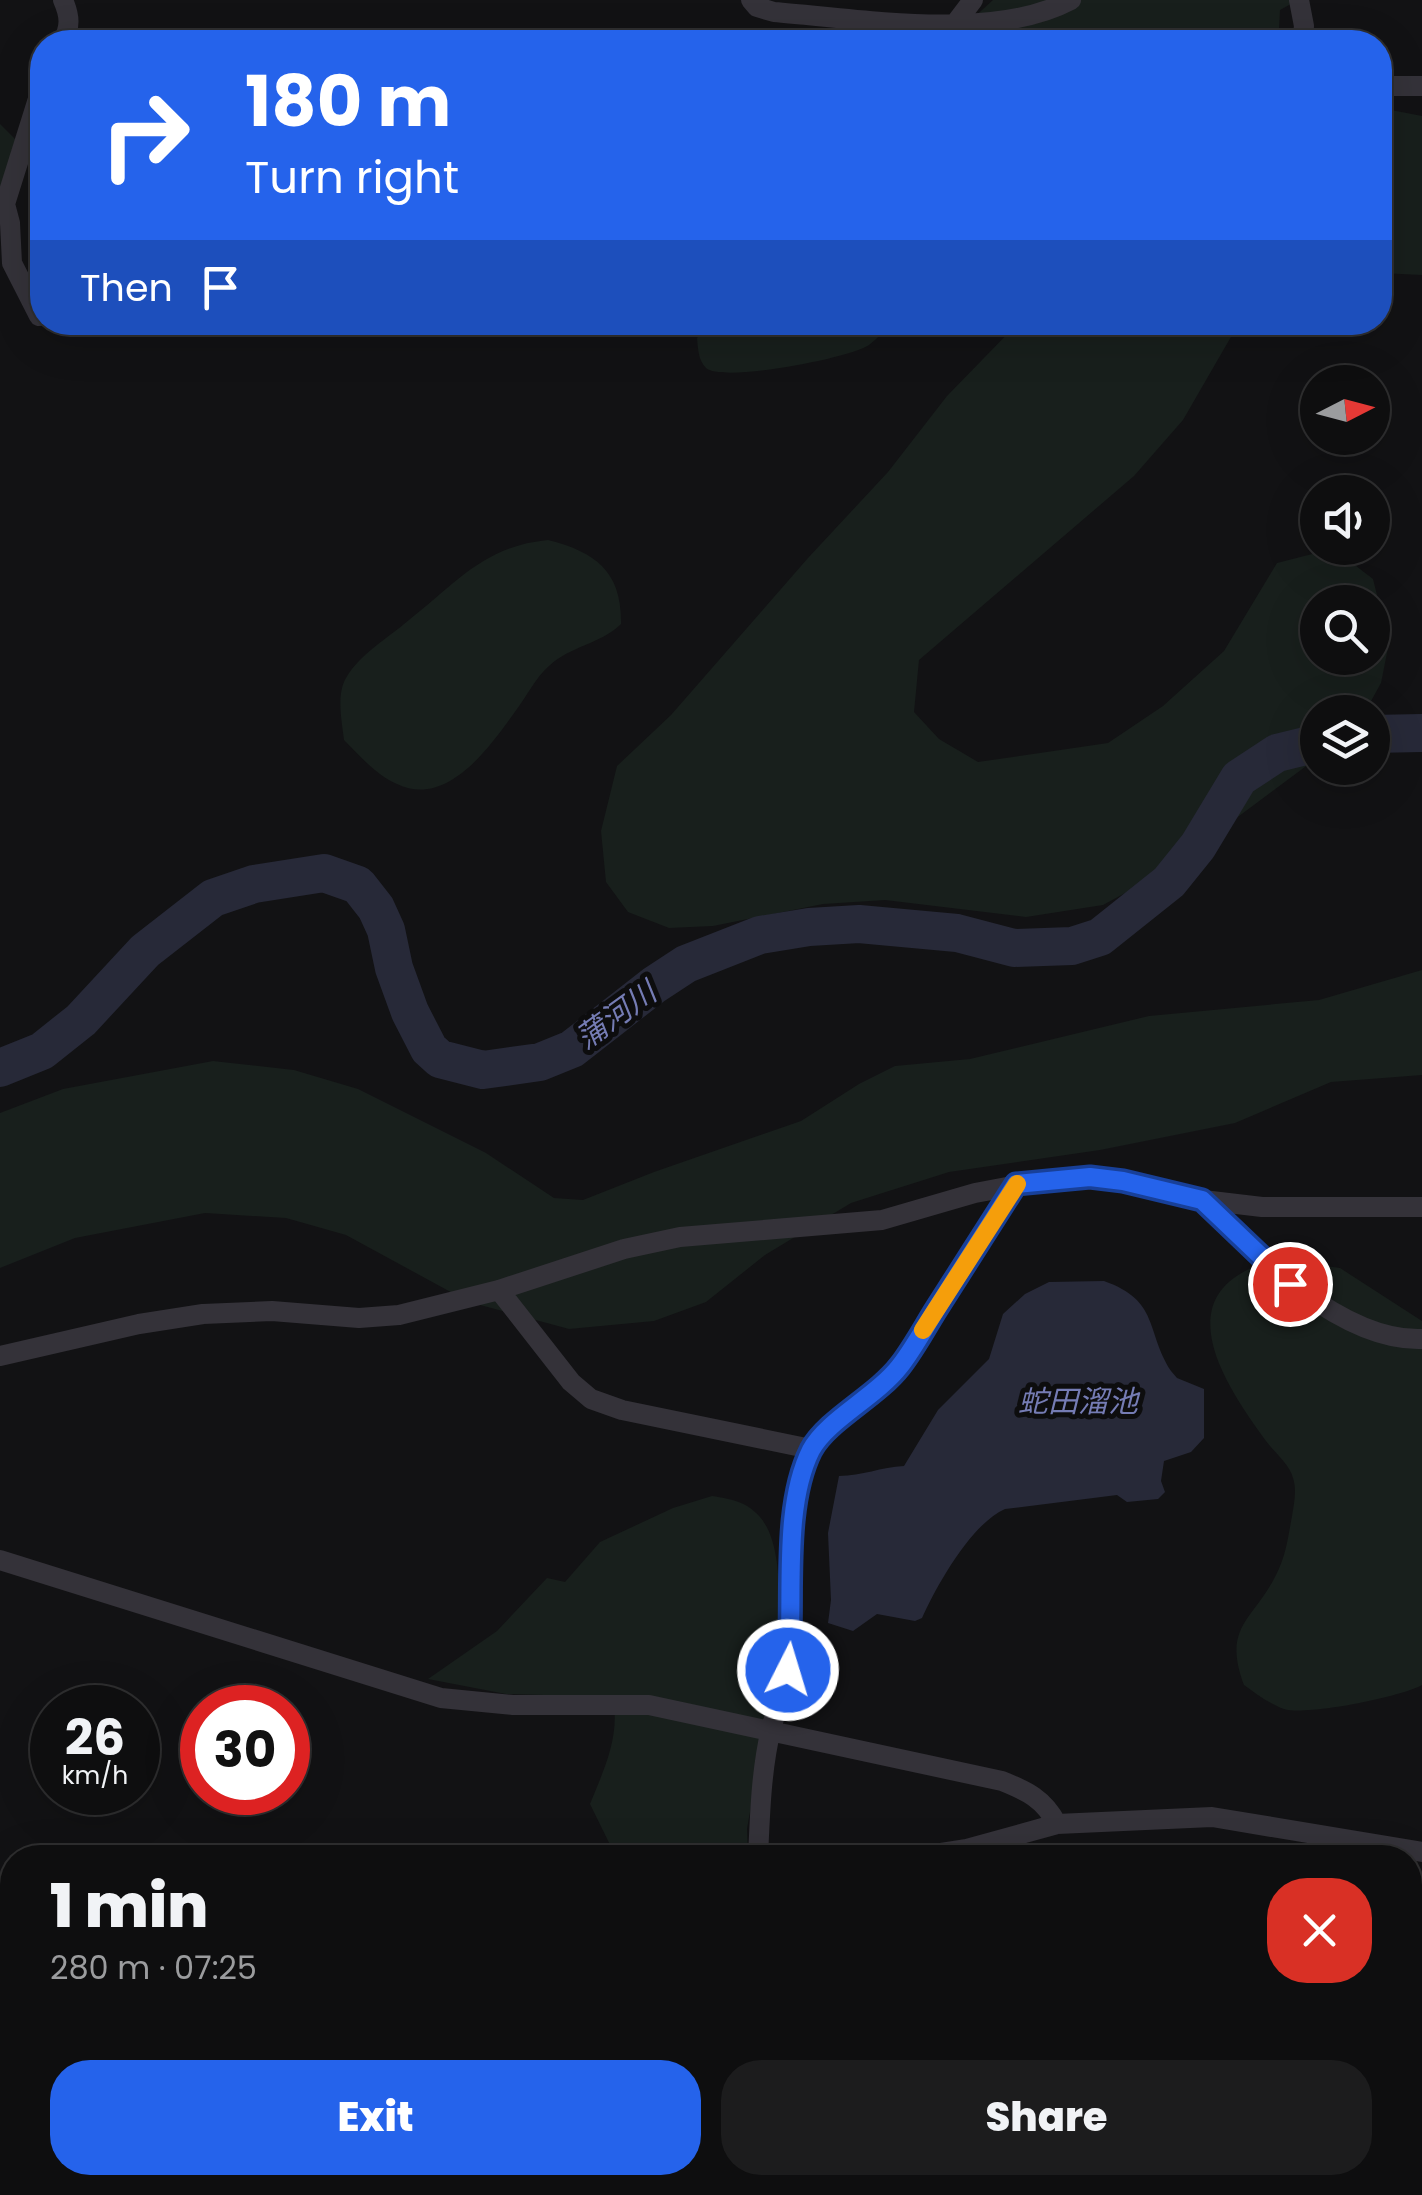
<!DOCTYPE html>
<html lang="en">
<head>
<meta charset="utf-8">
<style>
  :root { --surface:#0e0e0f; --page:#1c1c1d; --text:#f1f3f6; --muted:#9b9c9e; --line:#2e2e2f; --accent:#2563eb }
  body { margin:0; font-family:Poppins,"Noto Sans JP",sans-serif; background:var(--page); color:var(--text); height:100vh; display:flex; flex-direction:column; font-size:38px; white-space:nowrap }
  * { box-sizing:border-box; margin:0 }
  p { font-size:32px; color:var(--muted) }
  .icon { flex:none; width:55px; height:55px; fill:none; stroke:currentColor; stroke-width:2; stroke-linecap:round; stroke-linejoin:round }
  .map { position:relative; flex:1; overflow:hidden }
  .sheet { position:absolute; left:0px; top:1845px; width:1422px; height:350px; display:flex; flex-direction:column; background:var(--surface); border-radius:40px 40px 0 0; box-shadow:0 10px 40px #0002,0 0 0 2px var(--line) }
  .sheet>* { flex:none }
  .top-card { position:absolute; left:30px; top:30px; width:1362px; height:305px; border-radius:40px; box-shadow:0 10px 40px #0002,0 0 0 2px var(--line); background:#2563eb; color:#fff; overflow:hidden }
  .needle { width:65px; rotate:84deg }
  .fabs { position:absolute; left:1300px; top:365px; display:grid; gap:20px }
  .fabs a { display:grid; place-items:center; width:90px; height:90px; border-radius:50%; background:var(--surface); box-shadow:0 10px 40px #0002,0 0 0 2px var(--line); font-size:50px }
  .speed { position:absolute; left:30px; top:1685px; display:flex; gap:20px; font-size:50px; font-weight:700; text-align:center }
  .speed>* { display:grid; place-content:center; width:130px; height:130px; border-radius:50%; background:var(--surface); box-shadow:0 10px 40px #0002,0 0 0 2px var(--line); line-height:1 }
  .speed small { font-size:25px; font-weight:400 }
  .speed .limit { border:15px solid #d22; background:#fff; color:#111 }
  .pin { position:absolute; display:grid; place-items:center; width:85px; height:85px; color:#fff; margin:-42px; border:5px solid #fff; border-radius:50%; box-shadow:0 2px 10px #0007 }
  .me { position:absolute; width:110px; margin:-55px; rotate:5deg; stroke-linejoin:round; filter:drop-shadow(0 0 8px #0008) }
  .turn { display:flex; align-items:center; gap:35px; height:210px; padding:0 50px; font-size:45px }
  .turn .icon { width:130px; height:130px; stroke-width:2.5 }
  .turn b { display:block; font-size:70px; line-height:85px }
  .then { display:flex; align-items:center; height:95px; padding:0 50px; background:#0003; gap:20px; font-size:38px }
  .round { display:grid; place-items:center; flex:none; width:105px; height:105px; border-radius:40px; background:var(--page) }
  .headline { display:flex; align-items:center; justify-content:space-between; height:170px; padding:0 50px }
  h1 { font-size:60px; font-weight:800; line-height:75px }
  .action { display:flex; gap:20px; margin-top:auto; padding:20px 50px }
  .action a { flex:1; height:115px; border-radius:40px; background:var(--accent); color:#fff; font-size:40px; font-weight:800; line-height:115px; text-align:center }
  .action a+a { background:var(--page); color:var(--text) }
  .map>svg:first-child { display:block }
</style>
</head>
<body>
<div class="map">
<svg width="1422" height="2195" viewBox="0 0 1422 2195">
  <rect width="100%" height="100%" fill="#121214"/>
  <path fill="#181f1c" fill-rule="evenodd" d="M993 0H1298L1280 10 1279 29 1272 42H947Z
    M1391 110 1422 116V275L1380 273V112Z
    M0 124 18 142 14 193 0 226Z
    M1019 322 1239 323 1183 420 1134 476 919 660 914 712 939 739 978 762 1108 743 1163 706 1224 651 1277 563 1320 552 1347 559 1373 579 1389 643 1381 683 1365 712H1318L1317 758 1164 872 1103 905 1026 917 885 900 823 904 713 926 669 928 628 912 606 882 601 831 617 766 671 715 808 558 888 472 947 396ZM1318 602H1372V658H1318Z
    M711 323V322L892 323C885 330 877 339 869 345 850 358 723 383 706 368 698 360 698 348 697 338Z
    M548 540C596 552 622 572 621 624 601 644 570 646 549 666 536 677 527 696 517 709 492 744 448 809 397 784 376 775 360 756 344 740 342 722 336 695 346 678 360 654 388 638 409 620 456 583 484 546 548 540Z
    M1422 970V1075L1331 1082 1235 1123 1100 1150 949 1172 851 1203 765 1255 706 1302 654 1321 569 1329 469 1302 346 1235 286 1218 205 1213 75 1238 0 1268V1113L63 1089 213 1061 294 1070 358 1089 486 1153 554 1198 583 1200 654 1172 801 1121 859 1084 895 1066 970 1059 1149 1016 1319 1000Z
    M1275 1259 1340 1268 1422 1321V1685C1401 1697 1306 1716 1284 1709 1270 1704 1256 1694 1244 1685 1222 1626 1253 1621 1276 1575 1286 1556 1288 1537 1292 1516 1294 1504 1297 1490 1293 1478 1290 1465 1274 1452 1266 1441 1236 1399 1173 1314 1240 1274 1250 1267 1264 1264 1275 1259Z
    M712 1496C732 1499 747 1502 760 1517 805 1569 758 1762 747 1829L748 1857H616L590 1804C605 1767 620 1737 613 1697L506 1694 428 1679 497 1631 547 1578 565 1582 600 1542 673 1508Z
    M12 2164V2182H608L612 2195H0V2169Z"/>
  <path fill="#272938" d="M1104 1281C1160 1301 1145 1330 1171 1371L1177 1378 1204 1389V1438L1191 1452 1164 1461 1161 1481 1165 1492 1158 1499 1127 1502 1117 1495 1005 1509C971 1524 937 1585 922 1618L915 1621 877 1614 853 1631 828 1623 831 1600 828 1533 839 1476C862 1476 881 1467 904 1466L938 1410 989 1359 1003 1314 1025 1294 1049 1282Z"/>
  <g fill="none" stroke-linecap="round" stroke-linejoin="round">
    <path stroke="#272938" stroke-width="38" d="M1372 734 1422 733
      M0 1068 42 1051 81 1020 145 951 213 898 254 884 324 873 358 885 376 908 386 930 394 968 410 1012 429 1049 440 1059 483 1070 540 1062 572 1049 654 985 686 964 760 935 809 927 859 924 957 933 1014 948 1072 946 1100 937 1169 882 1198 846 1239 778 1277 753 1318 743"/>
    <path stroke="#343239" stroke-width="20" d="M751 0 757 7 774 12C861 19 992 42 1071 0
      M1299 0 1304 26 1302 42
      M62 42C71 27 70 16 63 0
      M949 42 954 25 973 0
      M42 86 5 204 10 223 12 263 39 316 42 314
      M1380 86H1422
      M1203 1200C1253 1255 1343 1342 1422 1339
      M499 1290 571 1382 591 1399 622 1410 811 1449
      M0 1356 139 1324 203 1314 272 1311 359 1318 399 1315 499 1290 624 1249 680 1237 882 1220 975 1193 1050 1179 1090 1177 1123 1181 1203 1200 1262 1207H1422
      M0 1560 441 1698 513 1705H649L1002 1781C1027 1791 1044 1799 1057 1824
      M758 1858C760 1815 761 1771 771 1729 776 1710 784 1691 788 1671 802 1603 775 1507 813 1447 834 1414 876 1398 901 1364 943 1307 978 1244 1016 1185
      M909 1858 967 1849 1057 1824 1212 1817 1422 1852
      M0 1943 12 1942
      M836 2182 843 2195"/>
  </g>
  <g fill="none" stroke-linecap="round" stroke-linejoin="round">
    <g stroke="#184099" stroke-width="25">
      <path id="route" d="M788 1670C795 1604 781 1510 811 1450 827 1420 876 1397 900 1366 914 1348 925 1327 937 1308 963 1267 989 1226 1016 1184L1090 1177 1123 1181 1202 1200 1290 1284"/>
    </g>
    <use href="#route" stroke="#2563eb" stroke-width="18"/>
    <path stroke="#f59e0b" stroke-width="18" d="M923 1330 1017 1184"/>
  </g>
  <g text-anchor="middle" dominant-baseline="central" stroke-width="10" stroke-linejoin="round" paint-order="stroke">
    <g font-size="30" font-style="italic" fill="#757cb4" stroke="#0d0d0e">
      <text transform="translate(616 1015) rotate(-36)">蒲河川</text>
      <text x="1078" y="1401">蛇田溜池</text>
    </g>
  </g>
</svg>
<div class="fabs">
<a><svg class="needle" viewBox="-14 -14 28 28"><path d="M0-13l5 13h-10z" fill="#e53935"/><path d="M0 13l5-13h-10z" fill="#9b9c9e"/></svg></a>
<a><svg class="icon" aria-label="sound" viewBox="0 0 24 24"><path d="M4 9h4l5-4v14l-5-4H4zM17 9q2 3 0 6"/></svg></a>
<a><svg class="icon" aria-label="search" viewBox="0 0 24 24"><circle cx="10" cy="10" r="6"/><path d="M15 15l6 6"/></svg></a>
<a><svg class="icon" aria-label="layers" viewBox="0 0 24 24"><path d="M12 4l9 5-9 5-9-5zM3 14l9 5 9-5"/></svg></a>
</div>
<div class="speed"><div>26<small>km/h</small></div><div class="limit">30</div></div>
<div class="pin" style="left:1290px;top:1284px;background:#d93025"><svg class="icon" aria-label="arrive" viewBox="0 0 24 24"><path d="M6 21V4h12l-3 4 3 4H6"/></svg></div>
<svg class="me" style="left:788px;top:1670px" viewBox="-20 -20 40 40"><circle r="17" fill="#2563eb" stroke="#fff" stroke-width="3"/><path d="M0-11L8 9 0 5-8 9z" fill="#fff"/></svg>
<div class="top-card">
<div class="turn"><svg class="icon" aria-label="right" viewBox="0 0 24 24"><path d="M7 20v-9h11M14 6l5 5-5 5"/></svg><div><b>180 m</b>Turn right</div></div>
<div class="then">Then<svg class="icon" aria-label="arrive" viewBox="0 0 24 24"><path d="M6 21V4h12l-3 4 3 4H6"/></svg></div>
</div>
<section class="sheet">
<div class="headline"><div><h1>1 min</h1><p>280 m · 07:25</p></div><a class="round" style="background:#d93025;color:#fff"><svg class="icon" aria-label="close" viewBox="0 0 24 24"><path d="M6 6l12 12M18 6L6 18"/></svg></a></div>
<div class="action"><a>Exit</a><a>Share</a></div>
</section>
</div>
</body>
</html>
